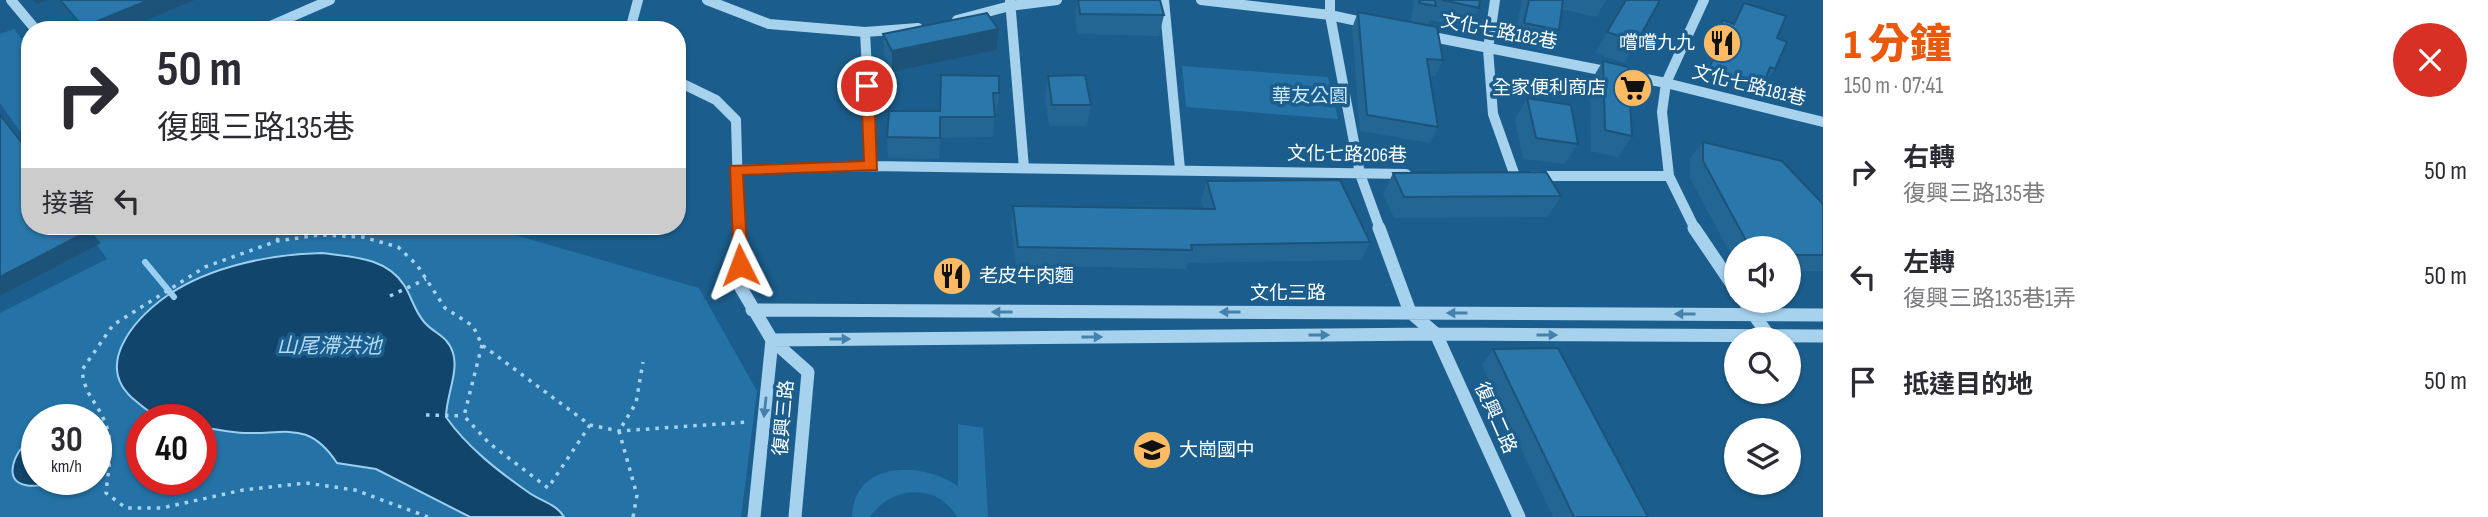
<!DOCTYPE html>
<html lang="zh-TW">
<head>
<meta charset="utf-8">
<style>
  :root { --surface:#fff; --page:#f7f7f7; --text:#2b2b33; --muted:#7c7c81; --accent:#ea580c }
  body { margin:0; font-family:"Sofia Sans Condensed","Noto Sans TC",sans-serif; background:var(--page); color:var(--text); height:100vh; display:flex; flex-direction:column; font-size:26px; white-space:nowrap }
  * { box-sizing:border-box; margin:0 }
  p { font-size:23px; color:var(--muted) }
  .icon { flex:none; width:38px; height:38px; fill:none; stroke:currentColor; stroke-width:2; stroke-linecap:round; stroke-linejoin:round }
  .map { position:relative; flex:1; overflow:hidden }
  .side { display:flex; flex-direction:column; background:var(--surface); width:665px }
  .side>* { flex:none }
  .hud { position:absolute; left:21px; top:21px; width:665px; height:214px; border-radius:28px; box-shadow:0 2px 5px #0004; background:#fff; color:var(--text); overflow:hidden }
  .controls { position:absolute; left:1724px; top:236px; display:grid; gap:14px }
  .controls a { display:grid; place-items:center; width:77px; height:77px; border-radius:50%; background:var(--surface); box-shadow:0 2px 5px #0004; font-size:35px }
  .speed { position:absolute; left:21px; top:404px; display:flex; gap:14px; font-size:35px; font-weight:700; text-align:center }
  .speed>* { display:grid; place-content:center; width:91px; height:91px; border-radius:50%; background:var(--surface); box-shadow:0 2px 5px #0004; line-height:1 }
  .speed small { font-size:18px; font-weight:400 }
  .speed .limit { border:10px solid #d22; background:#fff; color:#111 }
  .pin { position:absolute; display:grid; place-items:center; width:60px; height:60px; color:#fff; margin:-30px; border:4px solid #fff; border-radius:50%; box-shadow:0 2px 7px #0007 }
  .me { position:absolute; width:77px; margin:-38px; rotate:357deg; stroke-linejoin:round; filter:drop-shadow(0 0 5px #0008) }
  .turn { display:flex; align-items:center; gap:24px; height:147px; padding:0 21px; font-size:32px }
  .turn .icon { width:91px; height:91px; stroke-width:2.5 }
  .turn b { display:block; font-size:49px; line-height:60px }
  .then { display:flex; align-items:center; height:66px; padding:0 21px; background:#0003; gap:14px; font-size:26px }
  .round { display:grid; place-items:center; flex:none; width:74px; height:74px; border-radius:37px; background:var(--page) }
  .summary { display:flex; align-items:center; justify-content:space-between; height:119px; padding:0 21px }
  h1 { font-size:42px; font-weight:800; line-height:52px; color:var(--accent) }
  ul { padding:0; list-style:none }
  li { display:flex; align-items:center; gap:21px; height:105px; padding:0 21px }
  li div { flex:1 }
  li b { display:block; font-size:26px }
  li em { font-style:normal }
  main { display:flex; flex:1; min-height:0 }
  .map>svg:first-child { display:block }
</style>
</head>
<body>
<main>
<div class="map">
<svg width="1823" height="517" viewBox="0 0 1823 517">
  <rect width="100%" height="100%" fill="#1b5e8d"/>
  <path fill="#2472a6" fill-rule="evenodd" d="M14 29 30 51V146L0 103V34Z
    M1182 66 1328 77 1338 119 1186 107Z
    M84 226H484L699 288 757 391 741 517H0V313L107 259ZM37 420H96V480H37ZM142 420H201V480H142Z
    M958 424 983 428 988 517H957C938 482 890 486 870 517H852C854 459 923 462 958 486Z"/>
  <path fill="#12456b" stroke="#9acff0" stroke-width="2" d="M322 253C352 257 386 257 404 285 412 297 414 311 425 323 435 334 448 336 453 353 459 371 446 397 446 417 467 447 498 471 528 492 540 501 557 504 564 517H470L376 469 337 463C309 421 288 434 245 433 231 433 216 429 201 427V420C191 420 179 421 169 420 156 418 147 410 137 402 91 367 134 319 168 295 211 266 272 254 322 253Z
    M37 432V480H61C42 488 2 493 15 459 19 449 29 439 37 432Z"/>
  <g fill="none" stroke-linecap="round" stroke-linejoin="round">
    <path stroke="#9acff0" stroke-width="6" d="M145 262 174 297"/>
    <path stroke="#a7d2ee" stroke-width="2.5" stroke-dasharray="2.5 4.5" stroke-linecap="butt" d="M281 229 282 226"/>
    <path stroke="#a7d2ee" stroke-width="3.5" stroke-dasharray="3.5 6" stroke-linecap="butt" d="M277 241 281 228
      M390 296 426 279
      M482 345 464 416 489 443 548 488 590 425
      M426 415 464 416
      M428 517 355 490 306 483 243 490 162 508H126L106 493C108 470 115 442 104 420 95 399 85 396 82 370L113 325 205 267 277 241 319 235 363 237 398 247 417 265 445 308 473 326 482 345 590 425 619 431 749 422
      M633 517 637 495 619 431 636 403 643 362"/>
    <path stroke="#a7d2ee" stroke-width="10" d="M11 0 36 30
      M707 0 769 24 865 32 918 28
      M1010 0 1024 168
      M1164 0 1180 169
      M1201 0 1330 15 1371 24
      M1330 0V15L1360 174 1380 229
      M1495 0 1488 49 1493 114 1515 176
      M957 20 1010 6 1057 0
      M261 30 330 0
      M630 30 638 0
      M865 32 872 166
      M1423 35 1666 83 1823 122
      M677 81 716 100 736 120 739 229
      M736 170 872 166 1406 174
      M1533 176H1669
      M1695 229 1669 176 1662 112 1666 83 1704 0"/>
    <path stroke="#a7d2ee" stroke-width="13" d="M739 228 741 288 772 340 808 372 795 517
      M1379 228 1410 312 1436 334 1519 517
      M1694 228 1736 290
      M1744 301 1769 336
      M752 310 1823 315
      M772 340 1436 334 1823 336
      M754 517 772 340"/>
  </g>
  <path fill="#246693" d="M58 0H195L123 30H84Z
    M1077 0H1160L1164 15 1159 36 1077 34 1075 17Z
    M1414 0H1480L1479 8 1469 28 1430 20 1427 25 1443 60 1435 76H1430L1438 127 1430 143 1360 131 1352 28 1358 12 1411 22Z
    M1522 0H1606L1596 17 1562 9 1559 30 1547 51 1513 44Z
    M1626 0 1637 42 1624 63 1595 53Z
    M1744 3 1777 38 1775 69 1769 77 1766 76 1763 85 1757 93 1702 77 1712 57 1704 54 1718 27 1723 20 1733 23 1739 11Z
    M883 34 997 50 892 72 884 54Z
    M1603 61 1632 136 1618 157 1591 151 1590 82Z
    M941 75 999 93 997 114H995L993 137 940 138 939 159 888 158 887 137 940 111Z
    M1048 76 1091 105 1087 126H1049L1045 97Z
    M1527 98 1578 144 1564 164 1523 159 1515 119Z
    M1703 142 1823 204V271H1788V248H1736V264L1690 178V158Z
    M1393 173 1561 196 1547 217 1394 218 1383 194Z
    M1207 181 1370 242 1361 260 1188 263 1186 269 1016 265 1011 224 1013 206 1204 209 1201 200Z
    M1493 349 1648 517H1553L1482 365Z"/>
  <path fill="#1d5378" d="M34 0H47L37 4Z
    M149 0H195L123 30H85L83 27Z
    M998 29 997 50 892 72V51Z
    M86 226 101 243 0 296V277Z"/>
  <path fill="#2a77ab" stroke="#1d5378" stroke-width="2" d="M60 0H149L83 27Z
    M1078 0H1160L1164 15 1080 14Z
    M1420 0H1435L1436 6 1419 3Z
    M1442 0H1480L1479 8Z
    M1529 0H1563L1559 30 1524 23Z
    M1626 0H1660L1637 42 1607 32Z
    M1744 3 1786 16 1777 38 1787 42 1775 69 1770 67 1763 85 1708 70 1718 49 1710 47 1723 20 1734 24Z
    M1358 12 1437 27 1443 60 1427 59 1438 127 1367 115Z
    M987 13 998 29 892 51 883 34Z
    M1603 61 1628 67 1632 136 1605 130Z
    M941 75 999 76V93H993L995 117H940V138L887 137 889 111H940Z
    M1085 75 1091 105H1052L1048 76Z
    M1527 98 1571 105 1578 144 1536 138Z
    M0 115 30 153V226H86L90 230 0 277Z
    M1703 142 1782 161 1823 204V255H1788V248H1750L1703 161Z
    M1546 172 1561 196 1404 197 1393 173Z
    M1340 180 1370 242 1191 245 1192 250 1018 247 1013 206 1215 209 1207 181Z
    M1558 348 1648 517H1574L1493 349Z"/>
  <defs><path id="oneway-solid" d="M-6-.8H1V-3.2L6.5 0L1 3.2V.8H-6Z" transform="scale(1.75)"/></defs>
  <g fill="#4581aa">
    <use href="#oneway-solid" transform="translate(1002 312) rotate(-180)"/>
    <use href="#oneway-solid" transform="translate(1230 312) rotate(-180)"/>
    <use href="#oneway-solid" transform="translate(1457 313) rotate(-180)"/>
    <use href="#oneway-solid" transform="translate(1685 314) rotate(-180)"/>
    <use href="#oneway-solid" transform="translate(1319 335)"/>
    <use href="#oneway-solid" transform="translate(1547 335)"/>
    <use href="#oneway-solid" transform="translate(1092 337)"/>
    <use href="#oneway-solid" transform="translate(840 339)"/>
    <use href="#oneway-solid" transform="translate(765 407) rotate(96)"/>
  </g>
  <path fill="#ea580c" stroke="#983908" stroke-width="2" d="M867 81 874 86 877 170 743 175 748 265 745 269H734L730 166 864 161 861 86Z"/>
  <defs>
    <g id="restaurant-disc" transform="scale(2.0125)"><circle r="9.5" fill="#ffbb64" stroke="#1b5e8d"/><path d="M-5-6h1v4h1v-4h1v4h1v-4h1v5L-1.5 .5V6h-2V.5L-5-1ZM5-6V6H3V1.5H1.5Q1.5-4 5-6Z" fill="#111"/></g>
    <g id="supermarket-disc" transform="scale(2.0125)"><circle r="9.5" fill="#ffbb64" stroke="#1b5e8d"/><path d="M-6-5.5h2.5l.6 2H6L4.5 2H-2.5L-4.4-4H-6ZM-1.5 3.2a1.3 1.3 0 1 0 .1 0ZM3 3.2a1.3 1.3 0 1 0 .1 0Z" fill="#111"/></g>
    <g id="school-disc" transform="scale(2.0125)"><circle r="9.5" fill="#ffbb64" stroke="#1b5e8d"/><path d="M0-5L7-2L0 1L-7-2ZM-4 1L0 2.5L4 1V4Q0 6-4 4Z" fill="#111"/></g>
  </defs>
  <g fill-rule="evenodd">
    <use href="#restaurant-disc" x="1722" y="43"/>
    <use href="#supermarket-disc" x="1633" y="88"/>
    <use href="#restaurant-disc" x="952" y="276"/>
    <use href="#school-disc" x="1152" y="450"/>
  </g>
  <g text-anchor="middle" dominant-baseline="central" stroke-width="7" stroke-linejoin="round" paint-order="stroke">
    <g font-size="19" fill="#fff" stroke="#1b5e8d">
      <text transform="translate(1499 32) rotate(11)">文化七路182巷</text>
      <text transform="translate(1749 86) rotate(14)">文化七路181巷</text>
      <text transform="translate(1347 155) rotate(1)">文化七路206巷</text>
      <text x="1288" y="293">文化三路</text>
      <text transform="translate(784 418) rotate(-85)">復興三路</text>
      <text transform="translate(1495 418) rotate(66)">復興二路</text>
    </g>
    <g font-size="19" fill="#fff" stroke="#1b5e8d" text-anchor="end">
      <text x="1695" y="43">嚐嚐九九</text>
      <text x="1606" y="88">全家便利商店</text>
      <text x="979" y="276" text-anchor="start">老皮牛肉麵</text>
      <text x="1179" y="450" text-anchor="start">大崗國中</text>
    </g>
    <g font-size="19" fill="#cde8fa" stroke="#1b5e8d">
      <text x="1310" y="96">華友公園</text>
    </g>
    <g font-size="21" font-style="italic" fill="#b3dbf5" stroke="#1b5e8d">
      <text x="329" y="346">山尾滯洪池</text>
    </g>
  </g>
</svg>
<div class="controls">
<a><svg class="icon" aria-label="sound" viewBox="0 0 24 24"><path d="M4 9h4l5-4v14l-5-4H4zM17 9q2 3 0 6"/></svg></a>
<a><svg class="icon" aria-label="search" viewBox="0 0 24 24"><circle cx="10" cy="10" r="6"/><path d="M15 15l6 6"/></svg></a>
<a><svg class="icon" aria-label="layers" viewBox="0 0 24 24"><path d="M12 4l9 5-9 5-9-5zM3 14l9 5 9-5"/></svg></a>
</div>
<div class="speed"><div>30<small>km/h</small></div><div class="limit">40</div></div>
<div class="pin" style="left:867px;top:86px;background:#d93025"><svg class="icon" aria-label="arrive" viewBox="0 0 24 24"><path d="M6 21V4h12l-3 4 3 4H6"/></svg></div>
<svg class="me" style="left:740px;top:265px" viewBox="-20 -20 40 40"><path d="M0-17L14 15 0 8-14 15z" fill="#ea580c" stroke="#fff" stroke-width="4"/></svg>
<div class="hud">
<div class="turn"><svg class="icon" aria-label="right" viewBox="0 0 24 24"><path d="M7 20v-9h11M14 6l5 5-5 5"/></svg><div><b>50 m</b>復興三路135巷</div></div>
<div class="then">接著<svg class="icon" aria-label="left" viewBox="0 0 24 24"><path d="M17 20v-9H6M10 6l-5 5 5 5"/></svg></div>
</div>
</div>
<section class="side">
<div class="summary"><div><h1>1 分鐘</h1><p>150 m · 07:41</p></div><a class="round" style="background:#d93025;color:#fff"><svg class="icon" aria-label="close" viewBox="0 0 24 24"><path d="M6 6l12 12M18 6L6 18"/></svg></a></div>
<ul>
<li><svg class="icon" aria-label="right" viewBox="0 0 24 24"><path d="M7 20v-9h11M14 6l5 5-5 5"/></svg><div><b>右轉</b><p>復興三路135巷</p></div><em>50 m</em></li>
<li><svg class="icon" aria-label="left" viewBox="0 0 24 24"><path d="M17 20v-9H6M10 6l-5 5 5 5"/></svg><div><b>左轉</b><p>復興三路135巷1弄</p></div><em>50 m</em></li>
<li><svg class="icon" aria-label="arrive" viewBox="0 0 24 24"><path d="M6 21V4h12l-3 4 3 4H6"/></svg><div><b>抵達目的地</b></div><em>50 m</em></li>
</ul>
</section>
</main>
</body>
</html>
